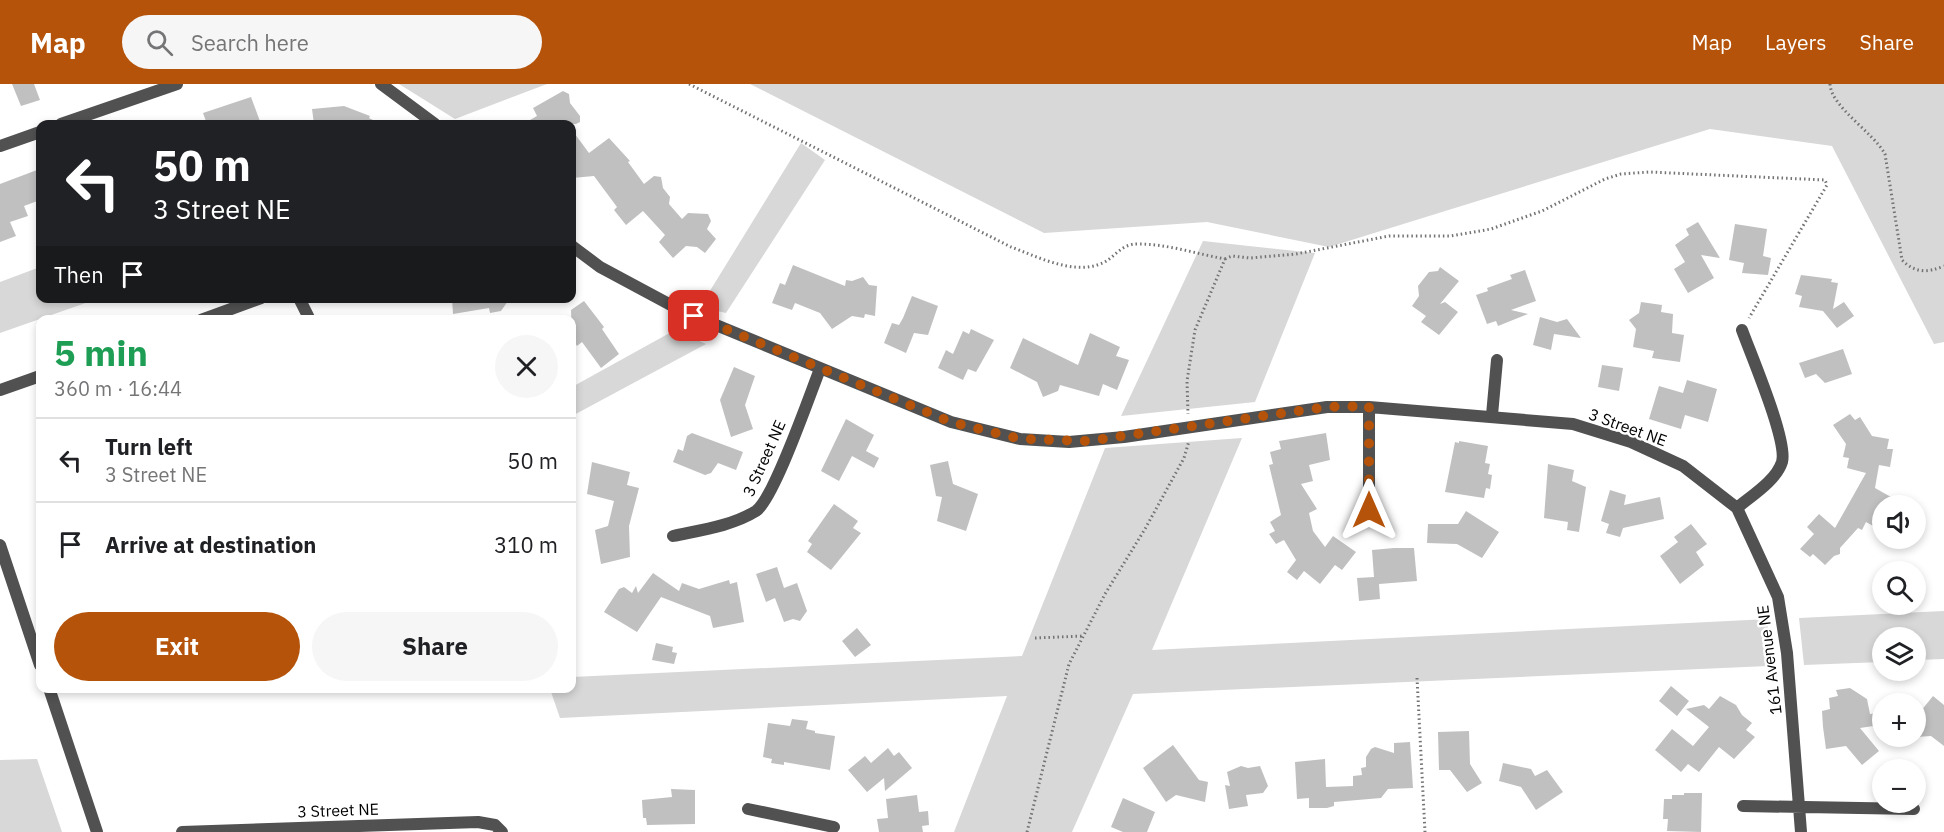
<!DOCTYPE html>
<html lang="en">
<head>
<meta charset="utf-8">
<style>
  :root { --surface:#fff; --page:#f6f6f6; --text:#202124; --muted:#757577; --line:#e0e0e0; --accent:#b45309 }
  body { margin:0; font-family:"IBM Plex Sans",sans-serif; background:var(--page); color:var(--text); height:100vh; display:flex; flex-direction:column; font-size:22px; white-space:nowrap }
  * { box-sizing:border-box; margin:0 }
  p { font-size:20px; color:var(--muted) }
  .icon { flex:none; width:33px; height:33px; fill:none; stroke:currentColor; stroke-width:2; stroke-linecap:round; stroke-linejoin:round }
  .map { position:relative; flex:1; overflow:hidden }
  .side { position:absolute; left:36px; top:231px; width:540px; height:378px; display:flex; flex-direction:column; background:var(--surface); border-radius:12px; box-shadow:0 3px 9px #0003 }
  .side>* { flex:none }
  .hud { position:absolute; left:36px; top:36px; width:540px; height:183px; border-radius:12px; box-shadow:0 3px 9px #0003; background:#202124; color:#fff; overflow:hidden }
  .buttons { position:absolute; left:1872px; top:411px; display:grid; gap:12px }
  .buttons a { display:grid; place-items:center; width:54px; height:54px; border-radius:50%; background:var(--surface); box-shadow:0 3px 9px #0003; font-size:30px }
  .pin { position:absolute; display:grid; place-items:center; width:51px; height:51px; color:#fff; margin:-26px; border-radius:12px; box-shadow:0 3px 9px #0006 }
  .me { position:absolute; width:66px; margin:-33px; rotate:0deg; stroke-linejoin:round; filter:drop-shadow(0 0 4px #0008) }
  .turn { display:flex; align-items:center; gap:21px; height:126px; padding:0 18px; font-size:27px }
  .turn .icon { width:78px; height:78px; stroke-width:2.5 }
  .turn b { display:block; font-size:42px; line-height:51px }
  .then { display:flex; align-items:center; height:57px; padding:0 18px; background:#0003; gap:12px; font-size:22px }
  .round { display:grid; place-items:center; flex:none; width:63px; height:63px; border-radius:32px; background:var(--page) }
  .summary { display:flex; align-items:center; justify-content:space-between; height:102px; padding:0 18px }
  h1 { font-size:36px; font-weight:700; line-height:45px; color:#1e9e55 }
  .cta { display:flex; gap:12px; margin-top:auto; padding:12px 18px }
  .cta a { flex:1; height:69px; border-radius:36px; background:var(--accent); color:#fff; font-size:24px; font-weight:700; line-height:69px; text-align:center }
  .cta a+a { background:var(--page); color:var(--text) }
  ul { padding:0; list-style:none }
  li { display:flex; align-items:center; gap:18px; height:84px; padding:0 18px; border-top:2px solid var(--line) }
  li div { flex:1 }
  li b { display:block; font-size:22px }
  li em { font-style:normal }
  header { display:flex; align-items:center; gap:36px; box-sizing:border-box; height:84px; padding:0 30px; background:var(--accent); color:#fff }
  header strong { font-size:28px }
  nav { display:flex; gap:33px; margin-inline-start:auto; font-size:21px }
  .search { width:420px; height:54px; background:var(--page); display:flex; align-items:center; gap:15px; box-sizing:border-box; padding:0 21px; border-radius:33px; color:var(--muted); font-size:22px }
  .map>svg:first-child { display:block }
</style>
</head>
<body>
<header>
<strong>Map</strong>
<div class="search"><svg class="icon" aria-label="search" viewBox="0 0 24 24"><circle cx="10" cy="10" r="6"/><path d="M15 15l6 6"/></svg>Search here</div>
<nav><a>Map</a><a>Layers</a><a>Share</a></nav>
</header>
<div class="map">
<svg width="1944" height="748" viewBox="0 0 1944 748">
  <rect width="100%" height="100%" fill="#fff"/>
  <path fill="#d8d8d8" d="M399 0H547L455 35Z
    M750 0H1944V258L1934 260 1832 62 1710 45 1329 163 1207 138 1044 149Z
    M801 59 825 76 726 229 700 223Z
    M1203 157 1315 169 1255 318 1121 332Z
    M40 183V214L97 215 0 249V198Z
    M675 246 706 260 572 332V303Z
    M1242 354 1152 566 1768 535V582L1133 610 1072 748H954L1007 612 560 634 550 605 572 604V593L1022 572 1105 364Z
    M1944 527V575L1916 576V554H1882V578L1804 581 1799 534Z
    M37 675 62 748H0V676Z"/>
  <path fill="#c0c0c0" d="M12 0H34L40 16 21 22Z
    M563 7 569 10 570 19 580 32V38L576 40H523L537 32 533 24Z
    M251 13 261 40H207L203 29Z
    M344 22 370 32 369 34 381 40H314L312 25Z
    M572 46 589 69 609 54 630 77 628 78 644 100 654 92 661 93 663 104 670 113 669 120 682 135 688 129 708 130 711 137 707 145 716 155 705 169 697 163 686 162 673 174 659 158 665 151 643 127 626 141 614 126 617 123 594 92 572 94Z
    M37 86 40 87V116L24 122 28 132 10 138 16 152 0 158V100Z
    M1698 138 1720 174 1701 171 1714 194 1688 209 1674 185 1685 178 1675 161 1689 151 1686 145Z
    M1735 140 1767 145 1763 172 1771 174 1768 191 1742 189 1744 179 1729 176Z
    M793 181 845 202 846 196 852 197 863 193 869 201 877 202 875 232 865 230 864 234 852 232 832 245 820 229 795 219 792 226 772 219 780 199 785 201Z
    M1440 183 1459 197 1440 220 1445 218 1458 228 1439 251 1421 238 1426 232 1412 222 1419 212 1418 202 1429 188 1438 187Z
    M1525 186 1536 217 1511 226 1528 230 1498 242 1496 237 1487 240 1476 211 1488 207 1487 204 1512 195 1510 191Z
    M1801 191 1832 195 1831 198 1838 199 1833 225 1844 218 1854 232 1837 244 1823 227 1799 223 1802 212 1795 210Z
    M912 212 938 222 928 251 914 249 906 269 884 259 892 239 899 241 903 234Z
    M452 214H510L501 227 490 229 489 224 453 230Z
    M584 217 604 243 602 245 619 270 601 284 582 258 577 262 572 254 571 226Z
    M1641 218 1662 221 1661 228 1673 230 1672 249 1684 251 1680 278 1652 274 1654 267 1633 263 1636 245 1629 236 1639 229Z
    M1540 233 1557 238 1567 235 1581 254 1554 250 1551 266 1533 261Z
    M971 245 994 256 976 288 968 285 963 296 938 284 946 266 953 270 963 247 969 250Z
    M1090 249 1120 263 1116 272 1129 276 1117 306 1103 300 1099 312 1060 301 1058 307 1043 313 1037 298 1010 284 1023 254 1078 281Z
    M1843 265 1852 290 1825 299 1816 290 1805 294 1799 279Z
    M1602 281 1623 284 1619 307 1598 303Z
    M734 283 755 292 745 321 753 345 731 353 720 316Z
    M1687 296 1717 305 1708 338 1685 331 1681 345 1649 335 1659 302 1683 309Z
    M1850 330 1855 336 1860 333 1872 352 1889 355 1887 365H1893L1890 383 1879 381 1875 404 1907 422H1882V447L1866 438 1862 446 1858 444 1840 464V470L1834 472 1825 481 1813 470 1810 473 1800 465 1814 450 1807 443 1819 430 1835 444 1866 389 1847 384 1849 374 1843 373 1846 360 1833 341Z
    M846 335 874 351 866 367 879 374 874 384 852 372 839 397 821 387Z
    M692 349 743 368 736 386 718 379 711 389 705 391 673 378 678 365 683 367 687 352Z
    M1326 349 1330 376 1309 381 1313 397 1301 400 1317 425 1309 429 1313 447 1325 463 1333 452 1356 468 1342 486 1335 481 1320 500 1304 487 1297 496 1287 488 1296 476 1284 456 1276 460 1269 450 1275 447 1270 438 1281 431 1269 381 1273 380 1270 368 1281 365 1279 357Z
    M1459 357 1488 362 1485 379 1490 380 1488 390 1492 391 1490 405 1486 404 1484 414 1445 408 1455 358 1459 359Z
    M948 377 953 400 978 410 966 447 937 437 942 413 936 412 930 381Z
    M592 378 630 388 627 401 639 404 629 442 630 473 601 480 595 446 608 442 614 417 587 410Z
    M1548 380 1574 386 1572 397 1586 403 1579 448 1567 446 1568 438 1544 434Z
    M1610 406 1626 411 1624 421 1660 413 1664 435 1623 444 1620 453 1606 449 1609 440 1601 437Z
    M834 420 858 437 853 444 861 449 831 486 807 468 812 460 808 457Z
    M1466 427 1499 448 1482 474 1457 460 1427 459 1428 440H1458Z
    M1691 440 1707 460 1696 468 1704 481 1680 500 1660 472 1678 458 1674 453Z
    M1394 464H1414L1417 497 1379 500 1380 515 1359 517 1357 494 1374 493 1372 466Z
    M777 483 784 504 797 499 807 527 800 537 793 535 784 538 775 514 766 518 756 490Z
    M653 489 679 507 682 499 699 505 729 496 730 500 737 498 744 538 713 544 710 532 661 513 637 548 604 528 619 505 624 503 632 509 636 502 638 509Z
    M857 544 871 561 855 573 842 557Z
    M656 559 673 563 672 568 677 569 674 580 652 576Z
    M1671 602 1689 617 1677 632 1659 617Z
    M1850 604 1867 615 1870 630 1878 629 1880 641 1860 644 1879 667 1862 681 1846 662 1826 665 1823 643 1822 627 1830 625 1829 614 1838 612 1836 606Z
    M1720 612 1736 621 1742 631 1752 639 1746 646 1755 653 1734 675 1719 663 1699 688 1688 680 1681 688 1655 666 1672 645 1693 662 1709 643 1686 625 1704 621 1709 625Z
    M1933 612 1944 621V662L1931 652 1916 653V633Z
    M792 635 808 637 806 645 815 647V649L835 652 830 686 784 678V681L771 679 772 675 763 673 768 639 790 642Z
    M1469 647 1470 680 1482 699 1467 708 1450 686H1439L1438 648Z
    M1410 658 1413 704 1388 705 1381 714 1334 718V722L1327 724H1309V714L1297 715 1295 678 1325 675 1326 703 1353 702V692L1362 691 1361 684 1366 683V673L1371 665 1375 663 1394 669V659Z
    M1173 661 1199 696 1208 698 1205 718 1176 711 1166 718 1143 684Z
    M888 664 894 672 899 668 912 684 885 707 884 694 867 708 848 686 865 672 871 679Z
    M1503 679 1531 685 1535 692 1547 686 1563 708 1536 726 1521 703 1499 697Z
    M1241 682 1248 684 1260 682 1268 702 1263 709 1246 711 1248 722 1229 725 1225 701 1230 702 1227 688Z
    M671 705 695 706V740L647 741 646 734H643L642 716 672 713Z
    M1684 709H1702L1701 748 1667 747 1668 735H1663L1664 715H1672V711H1684Z
    M917 711 919 728 928 727 929 741 922 742 923 748H879L877 735 888 734 886 715Z
    M1123 714 1155 728 1147 748H1123L1111 743Z"/>
  <g fill="none" stroke-linecap="round" stroke-linejoin="round">
    <path stroke="#737373" stroke-width="3" stroke-dasharray="1.5 3" stroke-linecap="butt" d="M689 0 1011 163C1036 172 1072 191 1100 180 1115 175 1120 159 1139 160 1167 160 1198 170 1225 175L1195 246 1187 297 1188 330
      M1830 0C1831 23 1873 48 1885 70L1902 176C1915 189 1927 189 1944 182
      M1225 175 1232 172 1250 174 1296 170 1389 152H1451L1491 145 1542 127 1605 95 1621 90 1649 88 1825 96 1827 101 1749 234
      M1035 554 1083 552
      M1417 594 1425 748
      M1027 748 1069 580 1105 510 1145 445 1184 374 1189 357"/>
    <path stroke="#515151" stroke-width="12" d="M381 0 435 40
      M61 40 177 0
      M0 62 40 48
      M572 162 600 183 682 227 951 338 1020 355 1069 358 1124 353 1327 323H1369L1573 340 1631 358 1683 382 1737 424 1778 513 1787 569 1801 748
      M299 214 310 236
      M201 236 261 214
      M0 306 40 292
      M1492 331 1497 276
      M1737 424C1751 412 1776 397 1782 378 1788 357 1751 271 1742 246
      M1369 426V323
      M673 452C701 446 732 442 756 427 774 415 810 310 820 285
      M1743 722 1914 725
      M748 725 834 743
      M182 748 478 738 495 741 502 748"/>
    <path stroke="#515151" stroke-width="12" d="M0 461 40 581
      M49 604 97 748"/>
  </g>
  <g fill="none" stroke-linecap="round" stroke-linejoin="round">
    <path stroke="#b45309" stroke-width="10" stroke-dasharray="0 18" d="M694 232 951 338 1020 355 1088 357 1327 323 1369 322V426"/>
  </g>
  <g text-anchor="middle" dominant-baseline="central" stroke-width="5" stroke-linejoin="round" paint-order="stroke">
    <g font-size="16" fill="#000" stroke="#fff">
      <text transform="translate(1628 343) rotate(20)">3 Street NE</text>
      <text transform="translate(764 374) rotate(-66)">3 Street NE</text>
      <text transform="translate(1769 576) rotate(-97)">161 Avenue NE</text>
      <text transform="translate(338 726) rotate(-2)">3 Street NE</text>
    </g>
  </g>
</svg>
<div class="buttons">
<a><svg class="icon" aria-label="sound" viewBox="0 0 24 24"><path d="M4 9h4l5-4v14l-5-4H4zM17 9q2 3 0 6"/></svg></a>
<a><svg class="icon" aria-label="search" viewBox="0 0 24 24"><circle cx="10" cy="10" r="6"/><path d="M15 15l6 6"/></svg></a>
<a><svg class="icon" aria-label="layers" viewBox="0 0 24 24"><path d="M12 4l9 5-9 5-9-5zM3 14l9 5 9-5"/></svg></a>
<a>+</a>
<a>−</a>
</div>
<div class="pin" style="left:694px;top:232px;background:#d93025"><svg class="icon" aria-label="arrive" viewBox="0 0 24 24"><path d="M6 21V4h12l-3 4 3 4H6"/></svg></div>
<svg class="me" style="left:1369px;top:426px" viewBox="-20 -20 40 40"><path d="M0-17L14 15 0 8-14 15z" fill="#b45309" stroke="#fff" stroke-width="4"/></svg>
<div class="hud">
<div class="turn"><svg class="icon" aria-label="left" viewBox="0 0 24 24"><path d="M17 20v-9H6M10 6l-5 5 5 5"/></svg><div><b>50 m</b>3 Street NE</div></div>
<div class="then">Then<svg class="icon" aria-label="arrive" viewBox="0 0 24 24"><path d="M6 21V4h12l-3 4 3 4H6"/></svg></div>
</div>
<section class="side">
<div class="summary"><div><h1>5 min</h1><p>360 m · 16:44</p></div><a class="round"><svg class="icon" aria-label="close" viewBox="0 0 24 24"><path d="M6 6l12 12M18 6L6 18"/></svg></a></div>
<ul>
<li><svg class="icon" aria-label="left" viewBox="0 0 24 24"><path d="M17 20v-9H6M10 6l-5 5 5 5"/></svg><div><b>Turn left</b><p>3 Street NE</p></div><em>50 m</em></li>
<li><svg class="icon" aria-label="arrive" viewBox="0 0 24 24"><path d="M6 21V4h12l-3 4 3 4H6"/></svg><div><b>Arrive at destination</b></div><em>310 m</em></li>
</ul>
<div class="cta"><a>Exit</a><a>Share</a></div>
</section>
</div>
</body>
</html>
